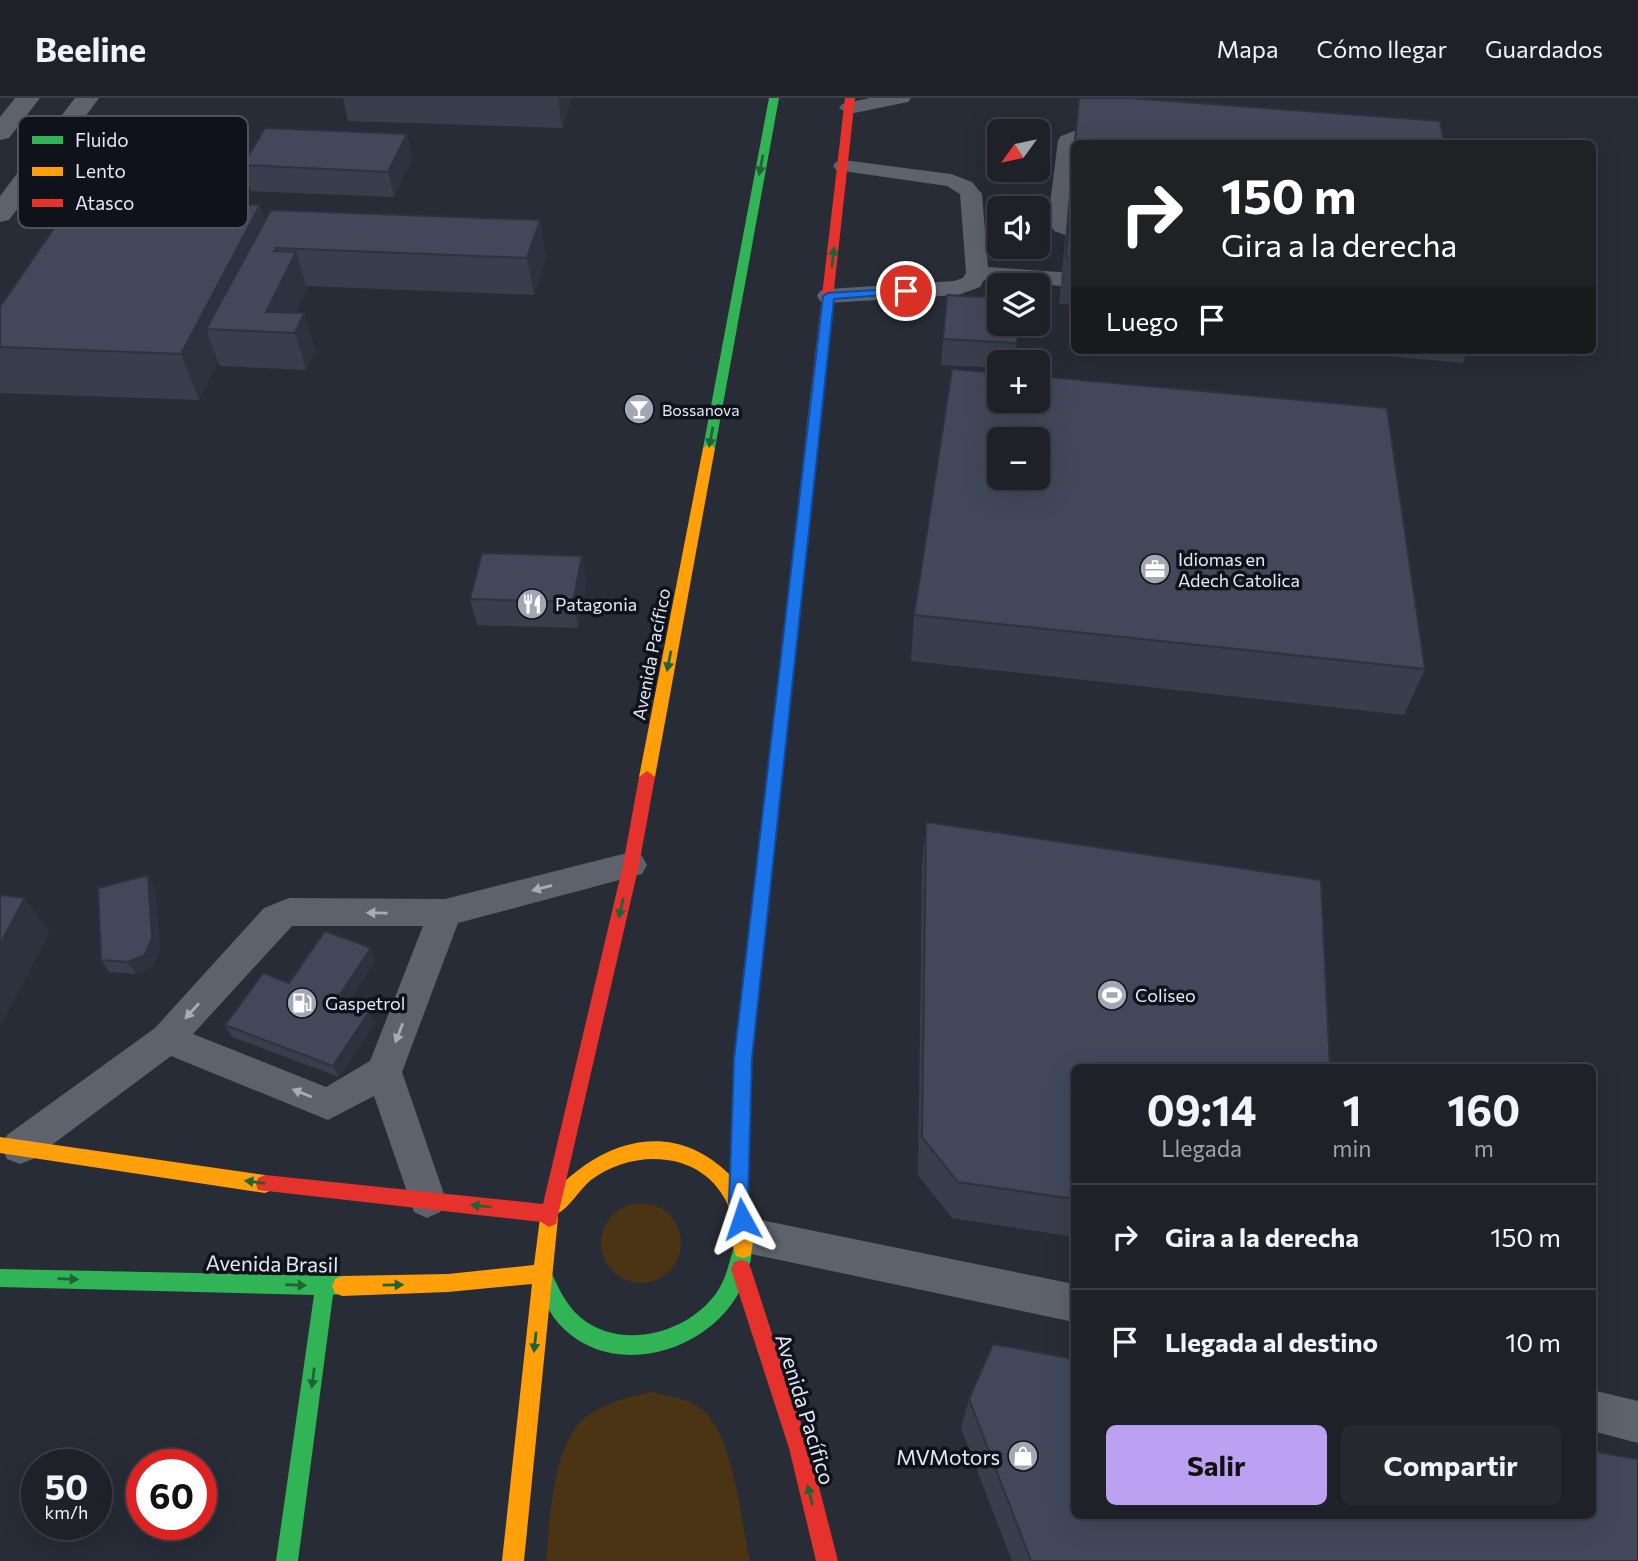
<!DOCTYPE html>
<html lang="es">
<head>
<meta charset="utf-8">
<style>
  :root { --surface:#1e2128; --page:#262930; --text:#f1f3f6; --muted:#a1a3a8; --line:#3c3e45; --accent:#bca0f2 }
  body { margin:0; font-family:Commissioner,sans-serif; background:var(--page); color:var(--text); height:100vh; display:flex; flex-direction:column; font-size:26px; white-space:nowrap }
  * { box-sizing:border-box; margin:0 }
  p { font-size:23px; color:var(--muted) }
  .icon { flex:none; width:38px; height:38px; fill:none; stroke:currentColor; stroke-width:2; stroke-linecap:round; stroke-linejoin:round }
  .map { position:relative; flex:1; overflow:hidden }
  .drawer { position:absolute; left:1071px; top:966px; width:525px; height:455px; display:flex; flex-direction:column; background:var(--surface); border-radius:10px; box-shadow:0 7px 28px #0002,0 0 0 2px var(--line) }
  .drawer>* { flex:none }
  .banner { position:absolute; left:1071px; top:42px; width:525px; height:214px; border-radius:10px; box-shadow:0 7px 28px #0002,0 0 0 2px var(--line); background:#202124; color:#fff; overflow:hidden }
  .needle { width:46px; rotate:237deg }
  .fabs { position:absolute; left:987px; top:21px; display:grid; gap:14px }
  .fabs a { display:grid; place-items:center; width:63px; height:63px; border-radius:10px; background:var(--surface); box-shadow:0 7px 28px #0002,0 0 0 2px var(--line); font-size:35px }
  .speed { position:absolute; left:21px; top:1351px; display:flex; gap:14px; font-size:35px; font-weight:700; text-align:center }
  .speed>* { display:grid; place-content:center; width:91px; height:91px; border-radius:50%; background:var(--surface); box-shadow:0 7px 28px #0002,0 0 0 2px var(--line); line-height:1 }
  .speed small { font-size:18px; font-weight:400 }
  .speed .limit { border:10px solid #d22; background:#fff; color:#111 }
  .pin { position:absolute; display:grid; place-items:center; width:60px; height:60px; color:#fff; margin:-30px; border:4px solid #fff; border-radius:50%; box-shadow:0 2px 7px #0007 }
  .me { position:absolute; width:77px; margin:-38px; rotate:355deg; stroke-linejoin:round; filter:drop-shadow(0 0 5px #0008) }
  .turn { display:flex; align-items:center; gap:24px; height:147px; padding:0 35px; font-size:32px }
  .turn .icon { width:91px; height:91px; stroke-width:2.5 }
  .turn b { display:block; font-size:49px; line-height:60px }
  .then { display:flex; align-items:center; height:66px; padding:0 35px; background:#0003; gap:14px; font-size:26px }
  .eta { display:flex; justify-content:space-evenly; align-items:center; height:119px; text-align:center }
  .eta b { font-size:42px; font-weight:700; line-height:49px }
  .primary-button { display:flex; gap:14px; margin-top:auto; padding:14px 35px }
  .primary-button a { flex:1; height:80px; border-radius:10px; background:var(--accent); color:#111; font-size:28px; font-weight:700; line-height:80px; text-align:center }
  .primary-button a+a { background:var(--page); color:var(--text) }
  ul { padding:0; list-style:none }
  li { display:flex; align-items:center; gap:21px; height:105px; padding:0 35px; border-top:2px solid var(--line) }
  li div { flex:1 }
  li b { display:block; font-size:26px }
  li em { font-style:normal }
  header { display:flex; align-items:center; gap:42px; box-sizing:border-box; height:98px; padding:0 35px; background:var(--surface); border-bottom:2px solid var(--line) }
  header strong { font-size:33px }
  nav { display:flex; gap:38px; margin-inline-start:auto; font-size:24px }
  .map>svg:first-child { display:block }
</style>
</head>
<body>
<header>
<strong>Beeline</strong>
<nav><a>Mapa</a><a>Cómo llegar</a><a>Guardados</a></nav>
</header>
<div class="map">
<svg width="1638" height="1463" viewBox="0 0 1638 1463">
  <rect width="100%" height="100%" fill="#282c36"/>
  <path fill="#4a3413" d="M601 1145a40 40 0 1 1 80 0a40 40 0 1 1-80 0Z
    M651 1294C668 1298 693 1301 706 1315 734 1344 741 1423 750 1463H546C550 1422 552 1340 590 1316 609 1304 629 1299 651 1294Z"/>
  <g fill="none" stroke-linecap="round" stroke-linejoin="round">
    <path fill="#5e626d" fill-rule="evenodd" d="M870 0H911L908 4 849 16 839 10 842 6Z
      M1082 30 1187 40 1197 46H1118L1084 42 1074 46 1070 122 1074 125V140L1054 133 1048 122 1058 42 1061 38Z
      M843 62 951 76 972 84 982 96 988 169 1074 175V189L984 182 980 189 958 197 828 205 820 203 817 198 820 193 828 191 954 183 963 180 966 175 960 96 947 88 836 72 833 68 836 64Z
      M631 754 642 758 647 767 642 776 458 825 402 974 446 1102 440 1114 427 1120 414 1114 374 998 328 1022 171 958 33 1061 20 1066 7 1061 2 1049 7 1037 155 930 264 810 289 800 445 801ZM292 828H423L370 963 326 989 193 936Z
      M746 1119 1074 1186V1224L746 1155 733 1150 727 1137 733 1124Z
      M1592 1292 1638 1303V1345L1592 1333Z"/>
    <path fill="#5e626d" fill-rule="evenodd" d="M15 0H40L9 40 0 42V19Z
      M75 0H99L9 122 0 124V98Z"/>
    <path fill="#30b455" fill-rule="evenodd" d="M769 0H779L715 350 709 354 703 350Z
      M817 288 823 292 792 584 785 589 778 584 811 292Z
      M743 1142 750 1144C754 1154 750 1165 747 1175 726 1247 622 1286 564 1231 549 1217 540 1195 532 1176L535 1169 542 1167 549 1169C557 1187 565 1206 580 1219 621 1254 689 1235 717 1194 728 1178 729 1161 736 1144Z
      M0 1171 342 1178 349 1181 352 1188 349 1195 333 1197 298 1463H276L314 1197 0 1189Z"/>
    <path fill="#ff9f0a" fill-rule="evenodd" d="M709 346 715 350 655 679 647 685 639 679 703 350Z
      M785 579 792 584 752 960 747 1106C752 1121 756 1143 750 1158L743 1160 736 1158C729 1141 735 1121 727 1105 702 1052 633 1050 591 1082 579 1092 570 1109 557 1116L558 1120 524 1463H502L532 1186 448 1194 342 1198 335 1195 332 1188 335 1181 342 1178 448 1176 534 1167 540 1120 542 1114 546 1112 545 1108 547 1102C596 1044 670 1017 730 1077L734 960 778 584Z
      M0 1039 265 1077 272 1080 274 1086 272 1092 265 1095 0 1055Z"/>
    <path fill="#e5322d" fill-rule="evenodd" d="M845 0H855L823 292 817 296 811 292Z
      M647 673 655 679 639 767 556 1126 549 1129 541 1124 258 1092 256 1086 258 1080 265 1077 543 1106 623 767 639 679Z
      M741 1162 748 1164 751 1171 809 1350 838 1463H816L789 1350 731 1171 734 1164Z"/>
  </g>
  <path fill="#393e4d" d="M343 0H572L562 30 348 23Z
    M1079 0 1444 46H1074V207L1059 206 1074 41Z
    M407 36 412 61 394 99 251 93 243 67Z
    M265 122H540L546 159 534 197 306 188 307 191 295 215 316 253 306 272 220 268 218 264 199 302 0 295V209Z
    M947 197 1017 245 1015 264H999V270L941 267Z
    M1344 252H1468L1463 265 1344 254Z
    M582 458 586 484 578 530 477 527 470 501Z
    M914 517 1425 571 1404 617 911 563Z
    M926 724 1074 970V1139L952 1120 918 1077 922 768Z
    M155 790 160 852 153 869 136 876 109 874 101 862Z
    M376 862 348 905 375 925 339 979 232 939 225 927 289 885Z
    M969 1301 1638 1463H1012L961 1330Z"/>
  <path fill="#2e323f" d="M558 0H572L562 30Z
    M407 36 412 61 394 99 388 74Z
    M260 107 274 152 276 150 284 177 296 154 307 191 286 234 206 231 218 264 199 302 181 256Z
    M540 122 546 159 534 197 527 160Z
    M304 215 316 253 306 272 295 235Z
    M582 458 586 484 578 530 573 504Z
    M148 777 155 790 160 852 153 869 136 876 128 864Z
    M25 800 50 834 0 929V846Z
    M371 850 376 862 343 913 337 901Z
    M369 914 375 925 339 979 333 968Z"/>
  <path fill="#42485a" stroke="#2e323f" stroke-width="2" fill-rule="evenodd" d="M1079 0H1129L1440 23 1444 46H1075Z
    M265 30 407 36 388 74 243 67Z
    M1074 57V160L1066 159Z
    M74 101 260 107 181 256 0 249V209Z
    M271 112 540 122 527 160 276 150 274 153 296 154 266 214 304 215 295 235 206 231Z
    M947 197 999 200V226H1017V245L943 241Z
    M952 271 999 275V303H1038V278L1387 310 1425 571 914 517ZM999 341H1038V380H999Z
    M482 455 582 458 573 504 470 501Z
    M926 724 1321 782 1330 970H1074V1101L958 1084 922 1039Z
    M148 777 152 840 145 857 128 864 101 862 98 790Z
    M0 797 25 800 0 846Z
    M325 833 371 850 337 901 369 914 333 968 225 927 263 875 289 885Z
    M993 1246 1074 1261V1418H1592V1353L1638 1361V1463H1031L969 1301Z"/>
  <defs><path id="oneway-solid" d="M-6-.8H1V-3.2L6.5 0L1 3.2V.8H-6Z" transform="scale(1.75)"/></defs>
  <g fill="#206338">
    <use href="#oneway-solid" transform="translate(761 67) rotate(101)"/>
    <use href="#oneway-solid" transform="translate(833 159) rotate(-84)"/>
    <use href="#oneway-solid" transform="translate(711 339) rotate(101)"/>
    <use href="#oneway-solid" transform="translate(669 563) rotate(101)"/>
    <use href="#oneway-solid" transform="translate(621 810) rotate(103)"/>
    <use href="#oneway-solid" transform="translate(255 1084) rotate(-172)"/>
    <use href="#oneway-solid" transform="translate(481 1108) rotate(-174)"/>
    <use href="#oneway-solid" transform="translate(68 1181) rotate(2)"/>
    <use href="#oneway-solid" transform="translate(296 1187) rotate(2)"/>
    <use href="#oneway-solid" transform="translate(393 1187) rotate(-1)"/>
    <use href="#oneway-solid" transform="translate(535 1244) rotate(96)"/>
    <use href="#oneway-solid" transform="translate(313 1280) rotate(97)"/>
    <use href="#oneway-solid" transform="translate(810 1397) rotate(-104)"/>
  </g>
  <g fill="#a8acb8">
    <use href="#oneway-solid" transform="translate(542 790) rotate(165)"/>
    <use href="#oneway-solid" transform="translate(377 815) rotate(-179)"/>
    <use href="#oneway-solid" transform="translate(192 913) rotate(132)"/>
    <use href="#oneway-solid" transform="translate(399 935) rotate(111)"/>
    <use href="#oneway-solid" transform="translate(302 995) rotate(-158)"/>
  </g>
  <path fill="#1a73e8" stroke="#114b97" stroke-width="2" d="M906 190 912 193 910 195 834 201 752 960 748 1104 752 1121 749 1127 742 1130 735 1127 729 1104 734 960 823 198 828 195Z"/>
  <defs>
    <g id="bar-disc" transform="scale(1.575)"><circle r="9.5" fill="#a2a7b3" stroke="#0f121a"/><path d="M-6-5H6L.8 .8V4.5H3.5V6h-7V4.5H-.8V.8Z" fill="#fff"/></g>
    <g id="office-disc" transform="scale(1.575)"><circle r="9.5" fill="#a2a7b3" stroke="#0f121a"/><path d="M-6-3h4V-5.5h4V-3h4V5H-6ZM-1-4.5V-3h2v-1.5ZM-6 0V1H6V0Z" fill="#fff"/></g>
    <g id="restaurant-disc" transform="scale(1.575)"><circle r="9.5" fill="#a2a7b3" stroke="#0f121a"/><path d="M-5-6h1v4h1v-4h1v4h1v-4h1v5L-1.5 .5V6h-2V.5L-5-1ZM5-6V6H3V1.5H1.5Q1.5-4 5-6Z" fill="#fff"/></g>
    <g id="stadium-disc" transform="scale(1.575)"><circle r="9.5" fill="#a2a7b3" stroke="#0f121a"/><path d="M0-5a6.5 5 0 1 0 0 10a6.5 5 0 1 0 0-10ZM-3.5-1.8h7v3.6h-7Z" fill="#fff"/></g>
    <g id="fuel-disc" transform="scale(1.575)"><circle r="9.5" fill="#a2a7b3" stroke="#0f121a"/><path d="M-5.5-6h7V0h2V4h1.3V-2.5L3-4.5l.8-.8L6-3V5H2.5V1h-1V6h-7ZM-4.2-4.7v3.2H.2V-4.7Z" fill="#fff"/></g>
    <g id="shop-disc" transform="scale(1.575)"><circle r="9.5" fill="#a2a7b3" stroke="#0f121a"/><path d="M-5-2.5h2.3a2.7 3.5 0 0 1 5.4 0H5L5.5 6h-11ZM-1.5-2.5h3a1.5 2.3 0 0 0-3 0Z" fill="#fff"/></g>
  </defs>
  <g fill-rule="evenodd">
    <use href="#bar-disc" x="639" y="311"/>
    <use href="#office-disc" x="1155" y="471"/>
    <use href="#restaurant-disc" x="532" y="506"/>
    <use href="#stadium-disc" x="1112" y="897"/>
    <use href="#fuel-disc" x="302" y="905"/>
    <use href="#shop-disc" x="1023" y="1358"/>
  </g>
  <g text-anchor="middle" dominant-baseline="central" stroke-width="7" stroke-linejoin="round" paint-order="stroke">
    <g font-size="16" fill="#e4e9f6" stroke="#0f121a" text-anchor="start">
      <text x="662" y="311">Bossanova</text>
    </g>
    <g font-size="18" fill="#e4e9f6" stroke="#0f121a" text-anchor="start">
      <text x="1178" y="461">Idiomas en<tspan x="1178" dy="21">Adech Catolica</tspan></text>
      <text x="555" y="506">Patagonia</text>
      <text x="1135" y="897">Coliseo</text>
      <text x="325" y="905">Gaspetrol</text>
    </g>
    <g font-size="18" fill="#e4e9f6" stroke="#0f121a">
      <text transform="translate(651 556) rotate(-79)">Avenida Pacífico</text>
    </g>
    <g font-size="21" fill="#e4e9f6" stroke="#0f121a">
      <text transform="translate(272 1165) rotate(1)">Avenida Brasil</text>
      <text transform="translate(806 1311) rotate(73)">Avenida Pacífico</text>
    </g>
    <g font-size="21" fill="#e4e9f6" stroke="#0f121a" text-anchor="end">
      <text x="1000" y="1358">MVMotors</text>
    </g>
  </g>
  <rect x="18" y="18" width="230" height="112" rx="10" fill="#0f121a" stroke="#4f525c" stroke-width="2"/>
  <rect x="32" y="38" width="31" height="8" fill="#30b455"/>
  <rect x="32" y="69" width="31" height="9" fill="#ff9f0a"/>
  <rect x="32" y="101" width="31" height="8" fill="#e5322d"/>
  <g font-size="19" fill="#e4e9f6">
    <text x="75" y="49">Fluido</text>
    <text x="75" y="80">Lento</text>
    <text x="75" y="112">Atasco</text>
  </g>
</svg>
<div class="fabs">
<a><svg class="needle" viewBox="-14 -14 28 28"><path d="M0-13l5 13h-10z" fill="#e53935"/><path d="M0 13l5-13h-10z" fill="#a1a3a8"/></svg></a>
<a><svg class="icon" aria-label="sound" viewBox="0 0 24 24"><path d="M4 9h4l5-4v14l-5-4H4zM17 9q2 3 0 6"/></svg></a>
<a><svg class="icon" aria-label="layers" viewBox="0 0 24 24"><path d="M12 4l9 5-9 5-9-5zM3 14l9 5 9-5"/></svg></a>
<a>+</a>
<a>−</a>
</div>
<div class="speed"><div>50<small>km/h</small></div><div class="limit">60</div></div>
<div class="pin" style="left:906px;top:193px;background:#d93025"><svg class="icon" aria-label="arrive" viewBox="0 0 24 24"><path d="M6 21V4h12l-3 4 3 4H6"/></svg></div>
<svg class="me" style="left:742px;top:1121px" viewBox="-20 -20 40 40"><path d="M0-17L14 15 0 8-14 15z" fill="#1a73e8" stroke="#fff" stroke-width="4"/></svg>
<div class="banner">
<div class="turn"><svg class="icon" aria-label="right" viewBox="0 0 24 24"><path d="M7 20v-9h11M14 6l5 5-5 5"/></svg><div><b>150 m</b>Gira a la derecha</div></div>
<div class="then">Luego<svg class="icon" aria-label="arrive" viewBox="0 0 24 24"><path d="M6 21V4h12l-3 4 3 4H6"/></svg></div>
</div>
<section class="drawer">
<div class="eta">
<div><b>09:14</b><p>Llegada</p></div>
<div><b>1</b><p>min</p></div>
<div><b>160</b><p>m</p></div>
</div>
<ul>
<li><svg class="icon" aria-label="right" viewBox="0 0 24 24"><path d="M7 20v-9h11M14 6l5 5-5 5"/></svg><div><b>Gira a la derecha</b></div><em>150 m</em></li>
<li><svg class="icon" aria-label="arrive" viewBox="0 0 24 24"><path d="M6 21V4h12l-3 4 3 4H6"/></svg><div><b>Llegada al destino</b></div><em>10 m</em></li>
</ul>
<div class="primary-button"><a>Salir</a><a>Compartir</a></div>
</section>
</div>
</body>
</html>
